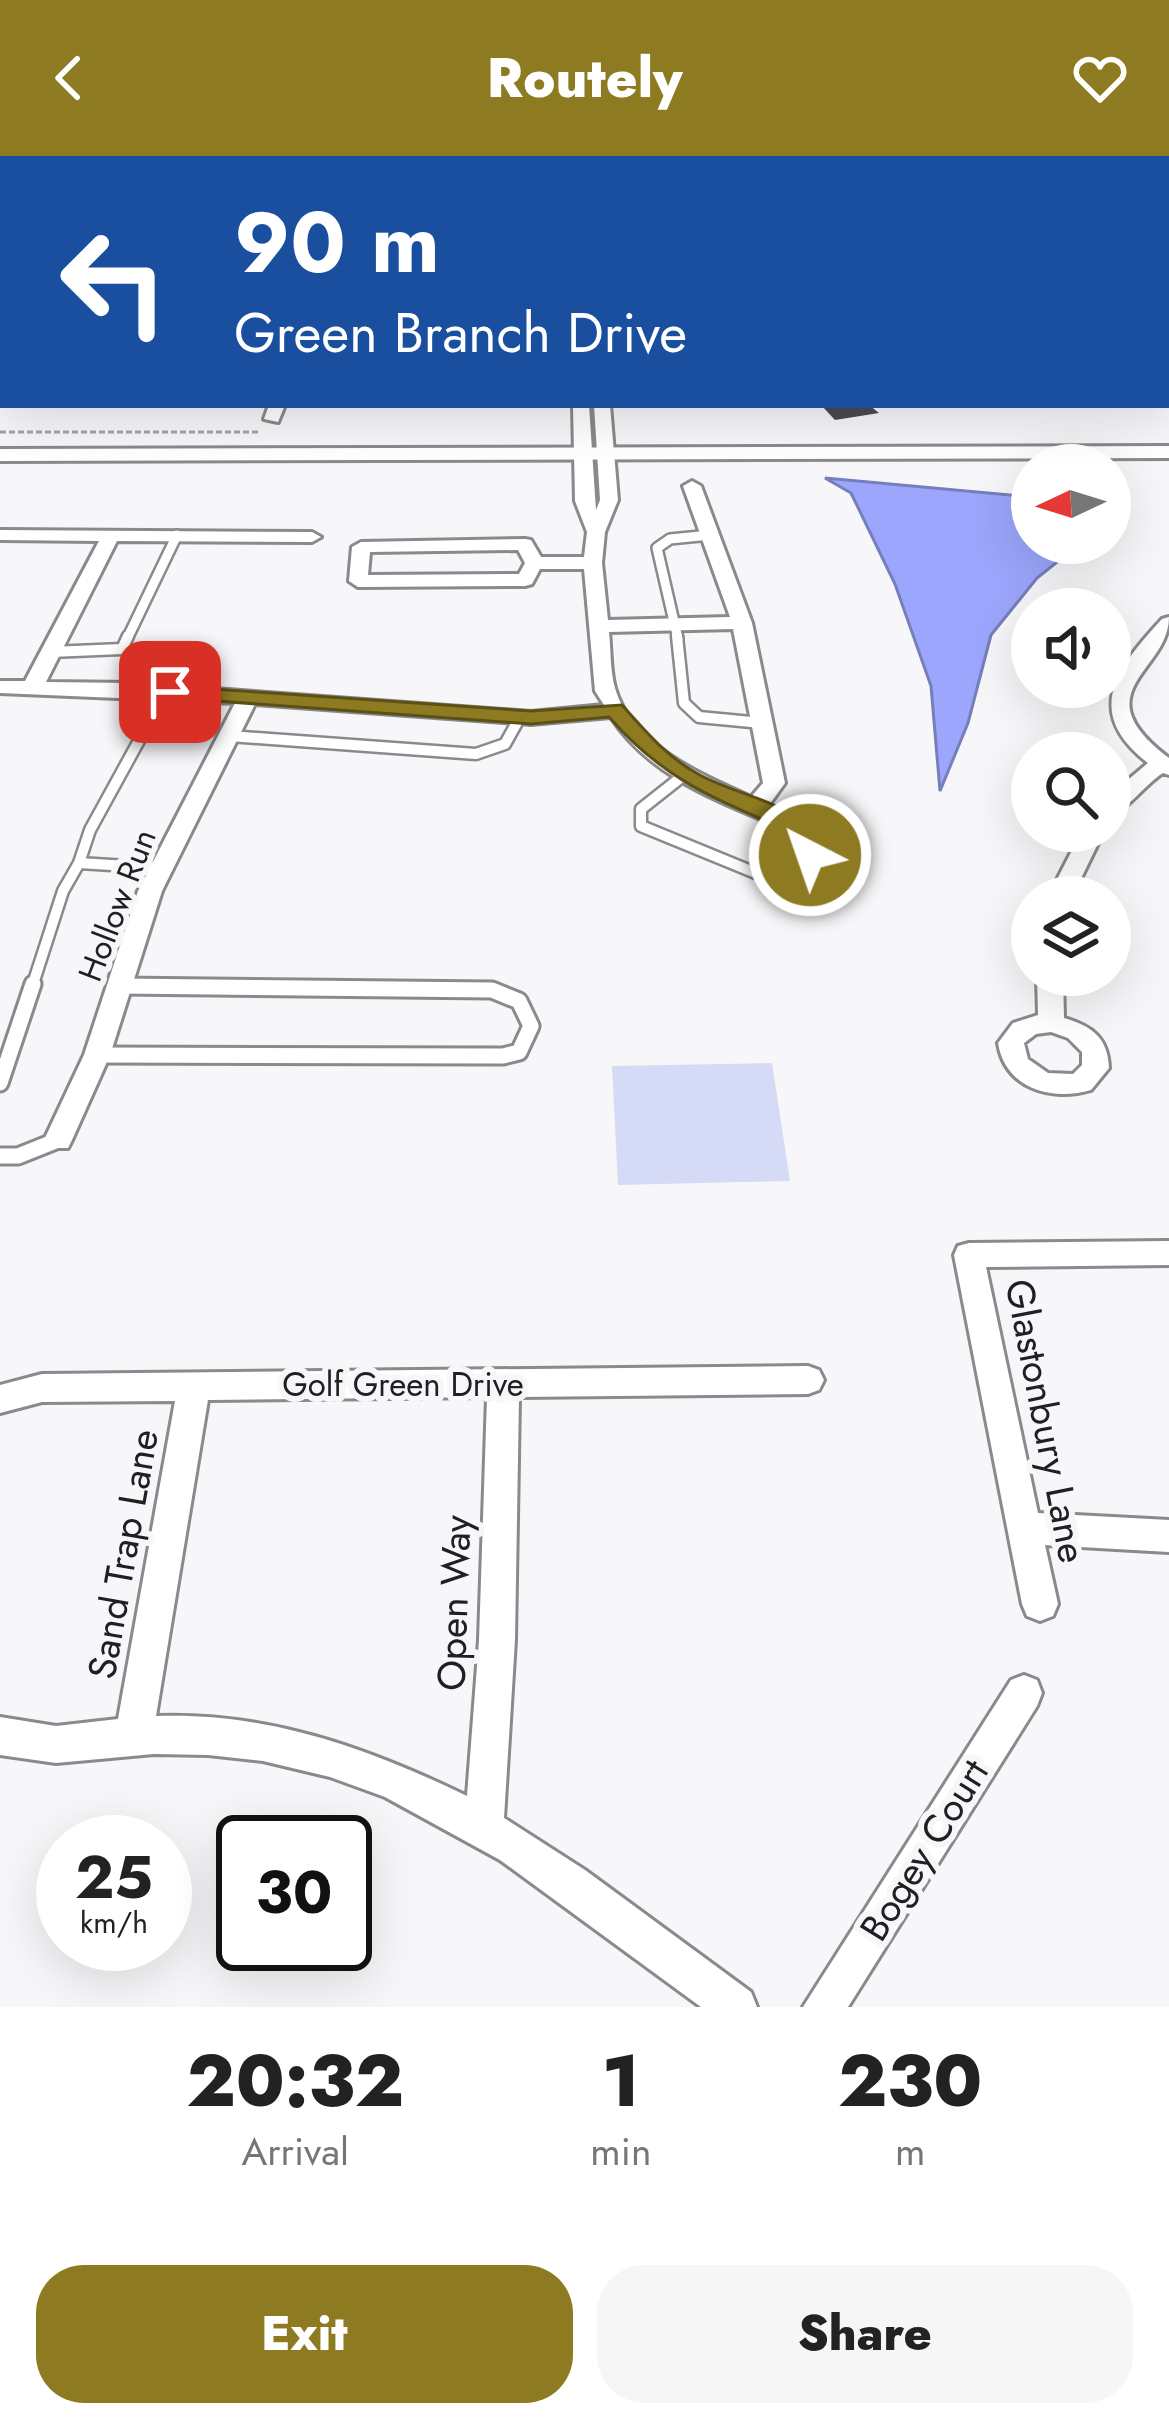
<!DOCTYPE html>
<html lang="en">
<head>
<meta charset="utf-8">
<style>
  :root { --surface:#fff; --page:#f6f6f6; --text:#222; --muted:#767676; --accent:#8e7b21 }
  body { margin:0; font-family:Jost,sans-serif; background:var(--page); color:var(--text); height:100vh; display:flex; flex-direction:column; font-size:45px; white-space:nowrap }
  * { box-sizing:border-box; margin:0 }
  p { font-size:39px; color:var(--muted) }
  .icon { flex:none; width:66px; height:66px; fill:none; stroke:currentColor; stroke-width:2; stroke-linecap:round; stroke-linejoin:round }
  .map { position:relative; height:1851px; overflow:hidden }
  .panel { display:flex; flex-direction:column; background:var(--surface); flex:1 }
  .panel>* { flex:none }
  .guide { position:absolute; left:0px; top:0px; width:1170px; height:252px; box-shadow:0 12px 48px #0002; background:#1a4fa0; color:#fff; overflow:hidden }
  .needle { width:78px; rotate:266deg }
  .controls { position:absolute; left:1011px; top:288px; display:grid; gap:24px }
  .controls a { display:grid; place-items:center; width:120px; height:120px; border-radius:50%; background:var(--surface); box-shadow:0 12px 48px #0002; font-size:60px }
  .speed { position:absolute; left:36px; top:1659px; display:flex; gap:24px; font-size:60px; font-weight:700; text-align:center }
  .speed>* { display:grid; place-content:center; width:156px; height:156px; border-radius:50%; background:var(--surface); box-shadow:0 12px 48px #0002; line-height:1 }
  .speed small { font-size:30px; font-weight:400 }
  .speed .limit { border:6px solid #111; border-radius:18px; background:#fff; color:#111 }
  .pin { position:absolute; display:grid; place-items:center; width:102px; height:102px; color:#fff; margin:-51px; border-radius:24px; box-shadow:0 6px 18px #0006 }
  .me { position:absolute; width:132px; margin:-66px; rotate:319deg; stroke-linejoin:round; filter:drop-shadow(0 0 9px #0008) }
  .turn { display:flex; align-items:center; gap:42px; height:252px; padding:0 36px; font-size:54px }
  .turn .icon { width:156px; height:156px; stroke-width:2.5 }
  .turn b { display:block; font-size:84px; line-height:102px }
  .eta { display:flex; justify-content:space-evenly; align-items:center; height:204px; text-align:center }
  .eta b { font-size:72px; font-weight:800; line-height:84px }
  .button { display:flex; gap:24px; margin-top:auto; padding:24px 36px }
  .button a { flex:1; height:138px; border-radius:48px; background:var(--accent); color:#fff; font-size:48px; font-weight:800; line-height:138px; text-align:center }
  .button a+a { background:var(--page); color:var(--text) }
  header { display:flex; justify-content:space-between; align-items:center; height:156px; padding:0 36px; background:var(--accent); color:#fff; font-size:54px; font-weight:800 }
  .map>svg:first-child { display:block }
</style>
</head>
<body>
<header><svg class="icon" aria-label="back" viewBox="0 0 24 24"><path d="M15 5l-7 7 7 7"/></svg>Routely<svg class="icon" aria-label="heart" viewBox="0 0 24 24"><path d="M12 20l-8-8c-3-5 5-10 8-4 3-6 11-1 8 4z"/></svg></header>
<div class="map">
<svg width="1169" height="1851" viewBox="0 0 1169 1851">
  <rect width="100%" height="100%" fill="#f7f7fa"/>
  <path fill="#d5daf6" d="M772 907 790 1025 618 1029 612 910Z"/>
  <path fill="#9ba6fc" stroke="#767ebb" stroke-width="3" d="M825 322 1032 341V387H1081L1037 422 991 479 968 567 940 635 931 530 895 428 851 337Z"/>
  <path fill="#4b4b4e" d="M821 249H869L879 257 835 264Z"/>
  <g fill="none" stroke-linecap="round" stroke-linejoin="round">
    <g stroke="#898a8d" stroke-width="14">
      <path id="service-far2" d="M127 483 177 379
        M678 483 657 392 670 383 710 379"/>
    </g>
    <g stroke="#898a8d" stroke-width="15">
      <path id="service-far1" d="M677 480 684 547 699 561 762 567
        M50 496 122 493 128 480
        M147 570 90 674 79 707 160 712
        M230 580 476 598 505 588 520 561
        M684 619 641 653V670L785 729 805 706
        M120 830 188 831
        M32 831 63 735 79 707"/>
    </g>
    <g stroke="#898a8d" stroke-width="21">
      <path id="service" d="M97 899 503 900 519 896 531 870 519 845 492 834 120 830
        M0 927 33 828
        M0 1000H18L58 984"/>
    </g>
    <g stroke="#898a8d" stroke-width="6">
      <path id="minor" d="M372 0H384V3H372Z
        M735 0H751L754 3H738Z
        M814 0H827L829 3H816Z
        M1169 22V31L1167 32V23Z
        M1167 152H1169V162H1167Z
        M269 249H285L278 266 264 263Z
        M573 249H589L596 354 600 344 594 249H610L618 344 605 376 602 407 608 464 730 461 683 330 692 325 701 330 752 467 785 627 769 649 812 668 824 690 813 711 805 714 793 706 800 690 795 678C729 648 652 625 611 561L531 568 255 548 162 735 110 899 72 984 68 992H48L44 984 84 899 138 735 235 547 0 537V525H25L99 385 0 384V374L312 376 321 381 312 386 117 385 46 526 131 527 531 556 604 549 595 535 584 413H540L532 428 525 430 358 431 349 425 352 391 361 386 525 383 531 384 541 401H584L587 376 575 345ZM518 394 525 407 519 418 368 419 370 396ZM733 473 763 627 751 641C703 620 631 589 615 532 610 515 611 494 609 476Z
        M1169 461C1169 516 1080 535 1169 602V619L1163 617C1144 629 1130 652 1110 659V639L1148 607C1082 556 1117 512 1162 463Z
        M1082 675H1104L1072 741H1048Z
        M1037 819H1063L1064 862C1092 870 1108 882 1109 912L1091 934C1051 946 1005 932 998 887L1013 867 1038 859ZM1051 876 1068 882 1082 896V909L1073 918 1048 917 1028 903 1024 887 1036 878Z
        M1169 1085V1109L986 1111 1038 1357 1169 1364V1396L1045 1389 1058 1448 1053 1460 1040 1465 1027 1460 1022 1448 954 1099 958 1090 969 1087Z
        M808 1210 819 1214 824 1224 819 1234 808 1238 519 1241 515 1484 504 1662 585 1714 751 1836 757 1851H701L500 1704 385 1641 330 1621 263 1605 208 1599 154 1598 56 1607 0 1599V1561L56 1570 118 1563 175 1245 42 1246 0 1257V1229L42 1218ZM487 1241 479 1484 467 1640C368 1592 267 1556 156 1560L208 1244Z
        M1024 1519 1037 1524 1042 1537 1037 1550 848 1851H803L1011 1524Z"/>
    </g>
    <g stroke="#898a8d" stroke-width="6">
      <path id="tertiary" d="M3 183V197L0 198V184Z
        M3 219V235L0 236V220Z
        M1169 290V302L0 305V293Z"/>
    </g>
    <path stroke="#a3a3a5" stroke-width="3" stroke-dasharray="6 3" stroke-linecap="butt" d="M0 276H258"/>
    <use href="#service-far2" stroke="#fff" stroke-width="9"/>
    <use href="#service-far1" stroke="#fff" stroke-width="10"/>
    <use href="#service" stroke="#fff" stroke-width="15"/>
    <use href="#minor" fill="#fff" fill-rule="evenodd"/>
    <use href="#tertiary" fill="#fff" fill-rule="evenodd"/>
  </g>
  <path fill="#8e7b21" stroke="#5c5015" stroke-width="3" d="M170 530 531 555 622 549C645 575 667 601 698 618 738 641 803 647 824 690L819 705H802L795 678C717 643 667 627 609 561L531 568 162 541V532Z"/>
  <g text-anchor="middle" dominant-baseline="central" stroke-width="12" stroke-linejoin="round" paint-order="stroke">
    <g font-size="33" fill="#202022" stroke="#f7f7fa">
      <text transform="translate(117 749) rotate(-69)">Hollow Run</text>
      <text x="403" y="1228">Golf Green Drive</text>
    </g>
    <g font-size="39" fill="#202022" stroke="#f7f7fa">
      <text transform="translate(1046 1265) rotate(79)">Glastonbury Lane</text>
      <text transform="translate(123 1398) rotate(-80)">Sand Trap Lane</text>
      <text transform="translate(454 1447) rotate(-88)">Open Way</text>
      <text transform="translate(924 1694) rotate(-58)">Bogey Court</text>
    </g>
  </g>
</svg>
<div class="controls">
<a><svg class="needle" viewBox="-14 -14 28 28"><path d="M0-13l5 13h-10z" fill="#e53935"/><path d="M0 13l5-13h-10z" fill="#767676"/></svg></a>
<a><svg class="icon" aria-label="sound" viewBox="0 0 24 24"><path d="M4 9h4l5-4v14l-5-4H4zM17 9q2 3 0 6"/></svg></a>
<a><svg class="icon" aria-label="search" viewBox="0 0 24 24"><circle cx="10" cy="10" r="6"/><path d="M15 15l6 6"/></svg></a>
<a><svg class="icon" aria-label="layers" viewBox="0 0 24 24"><path d="M12 4l9 5-9 5-9-5zM3 14l9 5 9-5"/></svg></a>
</div>
<div class="speed"><div>25<small>km/h</small></div><div class="limit">30</div></div>
<div class="pin" style="left:170px;top:536px;background:#d93025"><svg class="icon" aria-label="arrive" viewBox="0 0 24 24"><path d="M6 21V4h12l-3 4 3 4H6"/></svg></div>
<svg class="me" style="left:810px;top:699px" viewBox="-20 -20 40 40"><circle r="17" fill="#8e7b21" stroke="#fff" stroke-width="3"/><path d="M0-11L8 9 0 5-8 9z" fill="#fff"/></svg>
<div class="guide">
<div class="turn"><svg class="icon" aria-label="left" viewBox="0 0 24 24"><path d="M17 20v-9H6M10 6l-5 5 5 5"/></svg><div><b>90 m</b>Green Branch Drive</div></div>
</div>
</div>
<section class="panel">
<div class="eta">
<div><b>20:32</b><p>Arrival</p></div>
<div><b>1</b><p>min</p></div>
<div><b>230</b><p>m</p></div>
</div>
<div class="button"><a>Exit</a><a>Share</a></div>
</section>
</body>
</html>
